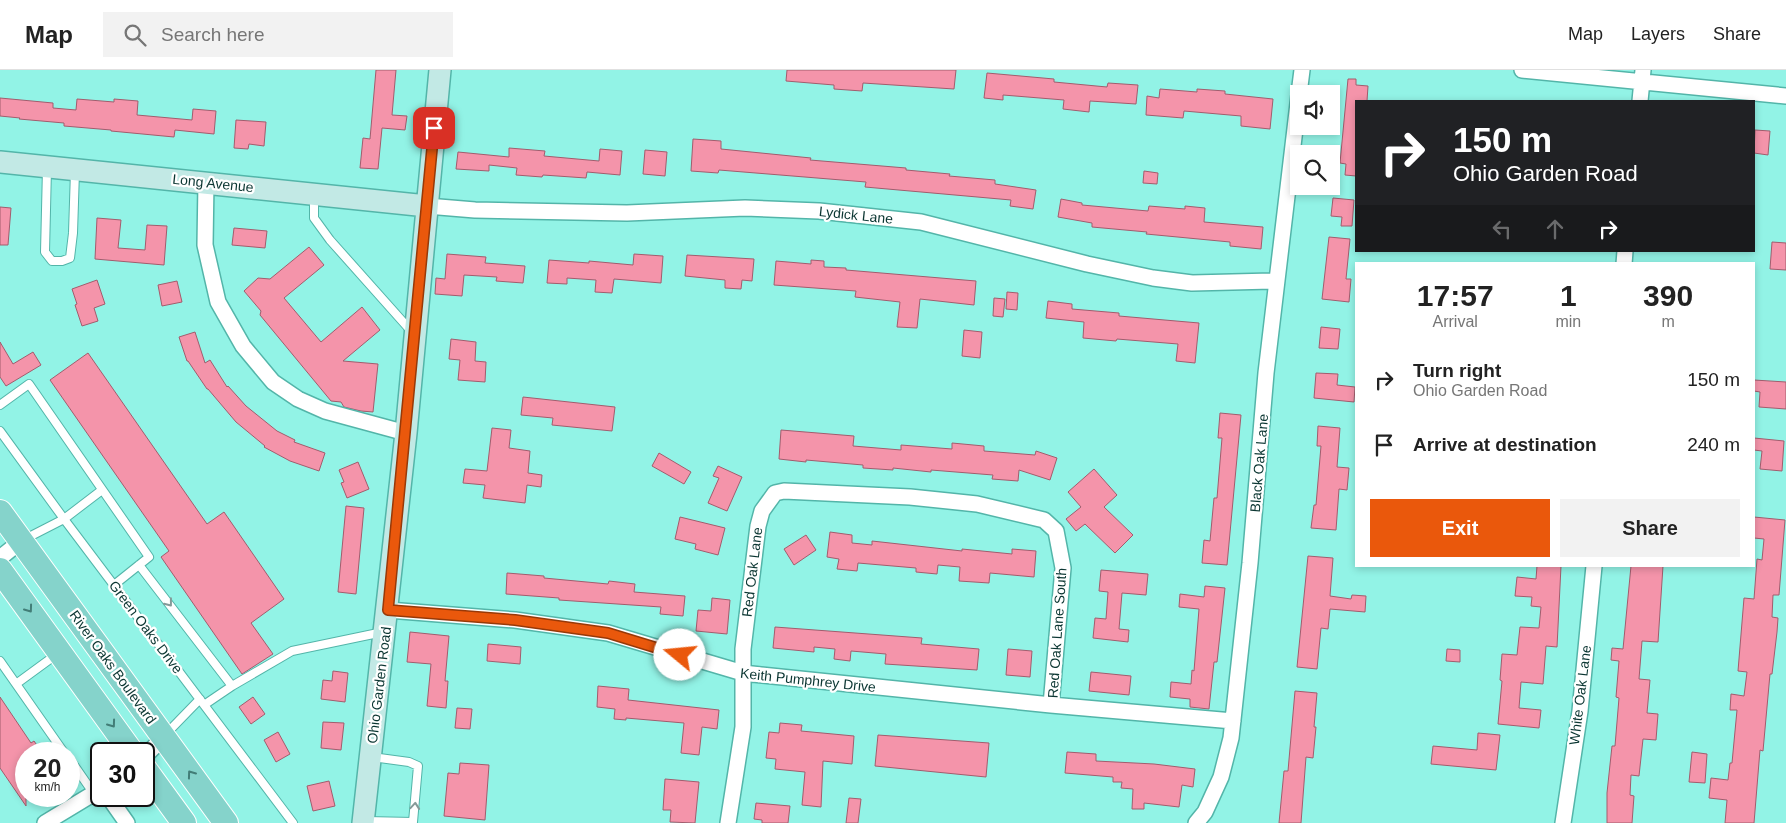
<!DOCTYPE html>
<html lang="en">
<head>
<meta charset="utf-8">
<style>
  :root { --surface:#fff; --page:#f2f2f2; --text:#222; --muted:#767676; --line:#e0e0e0; --accent:#ea580c }
  body { margin:0; font-family:Arial,sans-serif; background:var(--page); color:var(--text); height:100vh; display:flex; flex-direction:column; font-size:19px; white-space:nowrap }
  * { box-sizing:border-box; margin:0 }
  p { font-size:16px; color:var(--muted) }
  .icon { flex:none; width:28px; height:28px; fill:none; stroke:currentColor; stroke-width:2; stroke-linecap:round; stroke-linejoin:round }
  .map { position:relative; flex:1; overflow:hidden }
  .drawer { position:absolute; left:1355px; top:192px; width:400px; height:305px; display:flex; flex-direction:column; background:var(--surface); border-radius:0px; box-shadow:0 2px 8px #0003 }
  .drawer>* { flex:none }
  .hud { position:absolute; left:1355px; top:30px; width:400px; height:152px; border-radius:0px; box-shadow:0 2px 8px #0003; background:#202124; color:#fff; overflow:hidden }
  .fabs { position:absolute; left:1290px; top:15px; display:grid; gap:10px }
  .fabs a { display:grid; place-items:center; width:50px; height:50px; border-radius:0px; background:var(--surface); box-shadow:0 2px 8px #0003; font-size:25px }
  .speed { position:absolute; left:15px; top:672px; display:flex; gap:10px; font-size:25px; font-weight:700; text-align:center }
  .speed>* { display:grid; place-content:center; width:65px; height:65px; border-radius:50%; background:var(--surface); box-shadow:0 2px 8px #0003; line-height:1 }
  .speed small { font-size:12px; font-weight:400 }
  .speed .limit { border:2px solid #111; border-radius:8px; background:#fff; color:#111 }
  .pin { position:absolute; display:grid; place-items:center; width:42px; height:42px; color:#fff; margin:-21px; border-radius:10px; box-shadow:0 2px 8px #0006 }
  .me { position:absolute; width:55px; margin:-28px; rotate:287deg; stroke-linejoin:round; filter:drop-shadow(0 0 4px #0008) }
  .turn { display:flex; align-items:center; gap:18px; height:105px; padding:0 15px; font-size:22px }
  .turn .icon { width:65px; height:65px; stroke-width:2.5 }
  .turn b { display:block; font-size:35px; line-height:42px }
  .lanes { display:flex; align-items:center; height:48px; padding:0 15px; background:#0003; justify-content:center; gap:25px; direction:ltr }
  .lanes .off { opacity:.35 }
  .eta { display:flex; justify-content:space-evenly; align-items:center; height:85px; text-align:center }
  .eta b { font-size:30px; font-weight:700; line-height:35px }
  .cta { display:flex; gap:10px; margin-top:auto; padding:10px 15px }
  .cta a { flex:1; height:58px; border-radius:0px; background:var(--accent); color:#fff; font-size:20px; font-weight:700; line-height:58px; text-align:center }
  .cta a+a { background:var(--page); color:var(--text) }
  ul { padding:0; list-style:none }
  li { display:flex; align-items:center; gap:15px; height:65px; padding:0 15px }
  li div { flex:1 }
  li b { display:block; font-size:19px }
  li em { font-style:normal }
  header { display:flex; align-items:center; gap:30px; box-sizing:border-box; height:70px; padding:0 25px; background:var(--surface); border-bottom:1px solid var(--line) }
  header strong { font-size:24px }
  nav { display:flex; gap:28px; margin-inline-start:auto; font-size:18px }
  .search { width:350px; height:45px; background:var(--page); display:flex; align-items:center; gap:12px; box-sizing:border-box; padding:0 18px; border-radius:0px; color:var(--muted); font-size:19px }
  .map>svg:first-child { display:block }
</style>
</head>
<body>
<header>
<strong>Map</strong>
<div class="search"><svg class="icon" aria-label="search" viewBox="0 0 24 24"><circle cx="10" cy="10" r="6"/><path d="M15 15l6 6"/></svg>Search here</div>
<nav><a>Map</a><a>Layers</a><a>Share</a></nav>
</header>
<div class="map">
<svg width="1786" height="753" viewBox="0 0 1786 753">
  <rect width="100%" height="100%" fill="#92f3e6"/>
  <path fill="#f494aa" stroke="#a25c6d" d="M376 0H396L392 45 407 46 405 60 382 58 378 99 360 98 363 68 370 69Z
    M787 0H956L954 19 863 13 862 21 834 19V15L786 11Z
    M987 3 1054 9V12L1107 17 1108 13 1138 15 1136 34 1090 31 1089 42 1063 39 1064 30 1003 25V30L984 28Z
    M1348 9H1356V15L1368 16 1367 31H1356V106L1345 105 1346 94 1340 93Z
    M1160 19 1197 22V19L1225 21V24L1273 29 1270 59 1241 56V46L1184 41 1183 48 1146 45 1147 26 1159 28Z
    M0 28 53 33V38L76 40 77 29 114 32V29L138 31 137 45 192 50 193 39 216 41 214 64 175 60 174 67 111 61V60L64 56V53L19 49 20 48 0 46Z
    M236 50 266 52 264 76 249 74 248 79 234 78Z
    M1755 60 1770 61 1768 85 1754 83Z
    M693 69 721 71V79L811 88 810 90 906 98V100L950 104 949 106 995 110V114L1036 120 1033 139 1010 136 1011 130 865 117 866 112 719 100 718 103 691 101Z
    M509 78 545 81 544 86 599 91 600 79 622 81 620 105 587 102 586 108 543 105 542 107 516 105 517 98 489 95V101L456 99 458 82 509 87Z
    M645 80 667 82 665 106 643 104Z
    M1144 101 1158 103 1157 114 1143 113Z
    M1333 128 1354 130 1352 156H1341L1342 147 1331 146Z
    M1061 129 1082 133V135L1148 141 1149 136 1185 139V136L1205 138 1204 152 1263 157 1261 179 1230 176V172L1146 164 1147 162 1092 157V153L1058 147Z
    M0 137 11 138 8 175H0Z
    M97 148 121 150 118 178 145 180 147 155 167 156 164 195 95 189Z
    M234 158 267 161 265 178 232 175Z
    M1329 167 1350 169 1346 209H1351L1349 232 1322 229Z
    M1772 172 1786 173V200L1770 199Z
    M309 177 324 195 284 228 321 272 362 237 380 260 343 291 378 294 373 342 361 341 344 337 341 332 331 331 260 245 261 241 244 221 258 208 270 209Z
    M447 184 486 187 485 193 525 196 523 213 496 211 497 207 464 205 462 226 435 224 436 208 445 209Z
    M634 184 663 186 661 213 614 209 612 223 595 222 596 210 567 208V214L547 213 549 190 589 193V191L633 195Z
    M687 185 754 189 752 211 742 210 741 219 725 218V210L685 206Z
    M811 190 824 191V197L846 198V200L976 211 974 235 920 229 917 258 897 257 900 232 855 227 856 221 774 215 776 191 811 194Z
    M97 210 105 234 94 238 98 251 82 256 75 235 77 234 72 219Z
    M177 211 182 232 162 236 158 215Z
    M1007 222 1018 223 1017 240 1006 239Z
    M994 228 1005 229 1003 247 993 246Z
    M1048 231 1072 234V239L1119 243V246L1199 253 1195 293 1176 291 1178 274 1117 269 1116 271 1083 268 1084 252 1046 248Z
    M1321 257 1340 259 1338 279 1319 278Z
    M964 260 982 262 980 288 962 286Z
    M195 262 205 293 210 290 227 317 228 316 246 336 277 361 295 370 294 372 325 383 319 401 290 391 264 377 265 376 236 352 208 319H207L188 291H187L179 267Z
    M451 269 476 272 475 291 486 292 485 312 458 310 460 290 449 289Z
    M0 272 13 294 33 282 41 295 6 316 0 307Z
    M88 283 207 454 224 442 284 529 251 553 273 584 242 604 161 487 169 481 50 310Z
    M1316 303 1338 304 1337 315 1355 317 1354 332 1314 328Z
    M1754 310 1786 312V339L1759 337 1760 322 1754 321Z
    M523 327 615 337 612 361 552 355 553 348 521 345Z
    M1220 343 1241 345 1227 495 1202 493 1204 470 1210 471 1214 428H1217L1222 368H1218Z
    M1318 356 1340 358 1337 397 1349 398 1347 420 1339 419 1336 460 1311 458 1314 435H1316L1321 376H1317Z
    M492 358 511 360 509 378 530 381 528 403 542 405 541 417 527 415 525 433 483 428 485 415 463 413 465 399 487 401Z
    M781 360 854 366 853 376 901 380V375L952 379V373L984 376V381L1035 385 1036 381 1057 388 1050 410 1019 400 1018 411 992 409 993 405 931 400V402L893 398V400L863 398V395L806 390V392L779 389Z
    M1754 368 1784 371 1782 401 1760 399 1762 381 1754 380Z
    M659 383 691 402 684 414 652 396Z
    M358 392 369 419 347 428 341 413 344 412 339 400Z
    M718 396 742 407 727 441 708 433 719 408 713 406Z
    M1094 399 1117 425 1104 437 1133 465 1115 483 1085 454 1076 461 1066 449 1081 437 1068 422Z
    M346 436 364 438 356 524 338 522Z
    M680 447 725 458 718 485 695 479 696 474 675 469Z
    M1754 447 1785 450 1779 525H1773L1772 547 1778 548 1777 562 1772 604H1770L1763 681 1760 680 1754 753H1725L1727 730 1709 728 1711 708 1728 710 1730 693H1732L1737 640H1730L1731 624 1744 626 1747 602 1738 601 1744 528 1754 529 1757 489 1762 490 1764 469 1754 468Z
    M830 462 852 465V473L872 475V471L962 481V479L1012 484V479L1036 481 1034 507 990 503 989 513 959 511 960 497 938 495 937 504 916 502V498L858 493 857 501 837 499 839 489 827 487Z
    M806 465 816 480 794 495 784 479Z
    M1308 486 1333 488 1330 526 1351 529 1352 525 1366 526 1365 542 1330 539 1328 559 1321 558 1317 599 1297 597Z
    M1537 496H1561L1557 577 1546 576 1543 614 1521 612 1519 638 1541 640 1539 658 1498 654 1502 611 1500 610 1502 584 1517 585 1520 557 1539 558 1541 537 1531 536 1532 527 1515 526 1517 507 1536 509Z
    M1631 496H1663L1658 572 1642 571 1639 609 1650 610 1647 643 1658 644 1656 670 1643 669 1639 706 1631 705 1630 725 1634 726 1632 753H1607V723L1612 676H1615L1619 628 1616 627 1619 591 1611 590 1612 578 1623 579Z
    M1101 500 1148 504 1146 525 1122 523 1119 559 1129 560 1128 572 1093 568 1095 548 1106 549 1108 522 1099 521Z
    M507 503 544 506V508L608 514 609 511 635 514 634 522 685 526 683 546 660 544 661 537 559 530V528L506 524Z
    M1205 516 1225 518 1217 592H1214L1209 639 1190 637V629L1170 627 1171 612 1191 614 1192 600 1194 601 1199 539 1179 537 1180 524 1204 527Z
    M712 528 730 530 727 564 696 561 698 540 711 541Z
    M775 557 922 568 921 574 979 579 977 600 885 594 886 584 851 581 850 591 834 589 835 579 814 577V582L773 578Z
    M410 562 449 566 445 611H448L446 638 427 636 431 594 407 592Z
    M488 574 521 577 520 594 487 591Z
    M1008 579 1032 581 1030 607 1006 605Z
    M1447 579 1460 580V592L1446 591Z
    M333 601 348 603 345 632 321 629 323 610 332 611Z
    M1091 602 1131 606 1129 625 1089 621Z
    M598 616 629 619 628 630 719 640 717 659 702 657 699 685 681 683 684 653 626 648V650L614 649 615 639 597 637Z
    M1295 621 1317 623 1314 657H1316L1313 688 1306 687 1301 753H1279L1284 701H1288Z
    M0 627 31 673 34 671 43 684H26V736L0 698Z
    M253 627 265 644 251 654 239 637Z
    M457 638 472 639 470 659 455 658Z
    M323 652 344 653 341 680 321 678Z
    M780 653 802 655 801 661 854 666 852 694 823 691 821 737 802 735 805 702 775 699 776 689 766 688 769 662 779 663Z
    M278 662 290 684 276 692 264 670Z
    M1478 663 1500 665 1496 700 1431 694 1433 676 1477 680Z
    M878 665 989 673 986 707 875 696Z
    M1067 682 1096 684V691L1154 694 1195 699 1193 717 1182 715 1179 737 1144 733V739H1132L1133 719 1121 718 1122 712H1113V707L1065 703Z
    M1692 682 1707 684 1705 713 1689 712Z
    M460 693 489 695 485 750 444 746 448 703 459 704Z
    M665 709 699 712 695 753 670 752 671 740H663Z
    M329 711 335 736 313 741 307 716Z
    M849 728 861 729 858 753H846Z
    M756 733 790 736 788 753H762V750L754 749Z"/>
  <g fill="none" stroke-linecap="round" stroke-linejoin="round">
    <g stroke="#53b5a9" stroke-width="10">
      <path id="lane" d="M47 98 45 182 52 191H62L70 188 73 163 75 101
        M314 125V148L330 170 412 262
        M0 335 29 314 149 487 114 515
        M0 361 64 449 293 753
        M23 470 64 449 102 420
        M139 495 232 616
        M0 591 65 684
        M16 614 57 584
        M204 635 232 616 292 581 383 562
        M165 665 200 629
        M69 688 94 724
        M366 751 413 752 418 696 409 692 372 687"/>
    </g>
    <g stroke="#53b5a9" stroke-width="18">
      <path id="street" d="M1522 0 1786 26
        M1299 24 1302 0
        M1640 31 1643 0
        M206 112 205 175 218 232 243 276 273 312 298 329 325 341 406 363
        M427 136 475 140 627 143 745 138 819 141 921 152 1087 194 1153 208 1192 213 1277 211
        M1624 194 1625 181
        M0 488 21 471
        M388 540 515 550 608 563 743 603 1051 635 1233 651
        M144 687 164 667
        M108 726 127 753
        M45 753 101 719
        M728 753 743 657V579L758 456 762 441 775 423 784 421 910 427 977 434 1044 450 1056 461 1063 498 1051 635
        M1196 753 1205 742 1221 707 1231 668 1250 493 1266 303 1299 25
        M1563 753 1580 641 1594 496"/>
    </g>
    <g stroke="#53b5a9" stroke-width="24">
      <path id="secondary" d="M0 92 427 136
        M363 753 406 363 440 0"/>
    </g>
    <g stroke="#fff" stroke-width="26">
      <path id="primary" d="M0 442 226 753
        M0 500 133 684
        M144 698 184 753"/>
    </g>
    <use href="#lane" stroke="#fff" stroke-width="8"/>
    <use href="#street" stroke="#fff" stroke-width="15"/>
    <use href="#secondary" stroke="#c2e9e5" stroke-width="21"/>
    <use href="#primary" stroke="#85d3cb" stroke-width="24"/>
  </g>
  <defs><path id="oneway-chevron" d="M-2-3.5L2.5 0L-2 3.5" fill="none" stroke-width="1.6" stroke-linecap="round" stroke-linejoin="round" transform="scale(1.25)"/></defs>
  <g stroke="#859a98">
    <use href="#oneway-chevron" transform="translate(169 533) rotate(52)"/>
    <use href="#oneway-chevron" transform="translate(415 736) rotate(-85)"/>
  </g>
  <g stroke="#427d77">
    <use href="#oneway-chevron" transform="translate(29 539) rotate(54)"/>
    <use href="#oneway-chevron" transform="translate(112 654) rotate(54)"/>
    <use href="#oneway-chevron" transform="translate(191 704) rotate(-126)"/>
  </g>
  <g fill="none" stroke-linecap="round" stroke-linejoin="round">
    <g stroke="#983908" stroke-width="12">
      <path id="route" d="M434 58 388 540 515 550 608 563 680 585"/>
    </g>
    <use href="#route" stroke="#ea580c" stroke-width="9"/>
  </g>
  <g text-anchor="middle" dominant-baseline="central" stroke-width="4.5" stroke-linejoin="round" paint-order="stroke">
    <g font-size="14" fill="#0b3632" stroke="#fff">
      <text transform="translate(213 113) rotate(6)">Long Avenue</text>
      <text transform="translate(856 145) rotate(6)">Lydick Lane</text>
      <text transform="translate(1259 393) rotate(-85)">Black Oak Lane</text>
      <text transform="translate(752 502) rotate(-83)">Red Oak Lane</text>
      <text transform="translate(146 557) rotate(53)">Green Oaks Drive</text>
      <text transform="translate(1057 563) rotate(-86)">Red Oak Lane South</text>
      <text transform="translate(113 597) rotate(54)">River Oaks Boulevard</text>
      <text transform="translate(808 610) rotate(6)">Keith Pumphrey Drive</text>
      <text transform="translate(379 615) rotate(-83)">Ohio Garden Road</text>
      <text transform="translate(1580 625) rotate(-83)">White Oak Lane</text>
    </g>
  </g>
</svg>
<div class="fabs">
<a><svg class="icon" aria-label="sound" viewBox="0 0 24 24"><path d="M4 9h4l5-4v14l-5-4H4zM17 9q2 3 0 6"/></svg></a>
<a><svg class="icon" aria-label="search" viewBox="0 0 24 24"><circle cx="10" cy="10" r="6"/><path d="M15 15l6 6"/></svg></a>
</div>
<div class="speed"><div>20<small>km/h</small></div><div class="limit">30</div></div>
<div class="pin" style="left:434px;top:58px;background:#d93025"><svg class="icon" aria-label="arrive" viewBox="0 0 24 24"><path d="M6 21V4h12l-3 4 3 4H6"/></svg></div>
<svg class="me" style="left:680px;top:585px" viewBox="-20 -20 40 40"><circle r="19" fill="#fff"/><path d="M0-13L10 11 0 6-10 11z" fill="#ea580c"/></svg>
<div class="hud">
<div class="turn"><svg class="icon" aria-label="right" viewBox="0 0 24 24"><path d="M7 20v-9h11M14 6l5 5-5 5"/></svg><div><b>150 m</b>Ohio Garden Road</div></div>
<div class="lanes"><svg class="icon off" aria-label="left" viewBox="0 0 24 24"><path d="M17 20v-9H6M10 6l-5 5 5 5"/></svg><svg class="icon off" aria-label="ahead" viewBox="0 0 24 24"><path d="M12 20V5M6 11l6-6 6 6"/></svg><svg class="icon" aria-label="right" viewBox="0 0 24 24"><path d="M7 20v-9h11M14 6l5 5-5 5"/></svg></div>
</div>
<section class="drawer">
<div class="eta">
<div><b>17:57</b><p>Arrival</p></div>
<div><b>1</b><p>min</p></div>
<div><b>390</b><p>m</p></div>
</div>
<ul>
<li><svg class="icon" aria-label="right" viewBox="0 0 24 24"><path d="M7 20v-9h11M14 6l5 5-5 5"/></svg><div><b>Turn right</b><p>Ohio Garden Road</p></div><em>150 m</em></li>
<li><svg class="icon" aria-label="arrive" viewBox="0 0 24 24"><path d="M6 21V4h12l-3 4 3 4H6"/></svg><div><b>Arrive at destination</b></div><em>240 m</em></li>
</ul>
<div class="cta"><a>Exit</a><a>Share</a></div>
</section>
</div>
</body>
</html>
